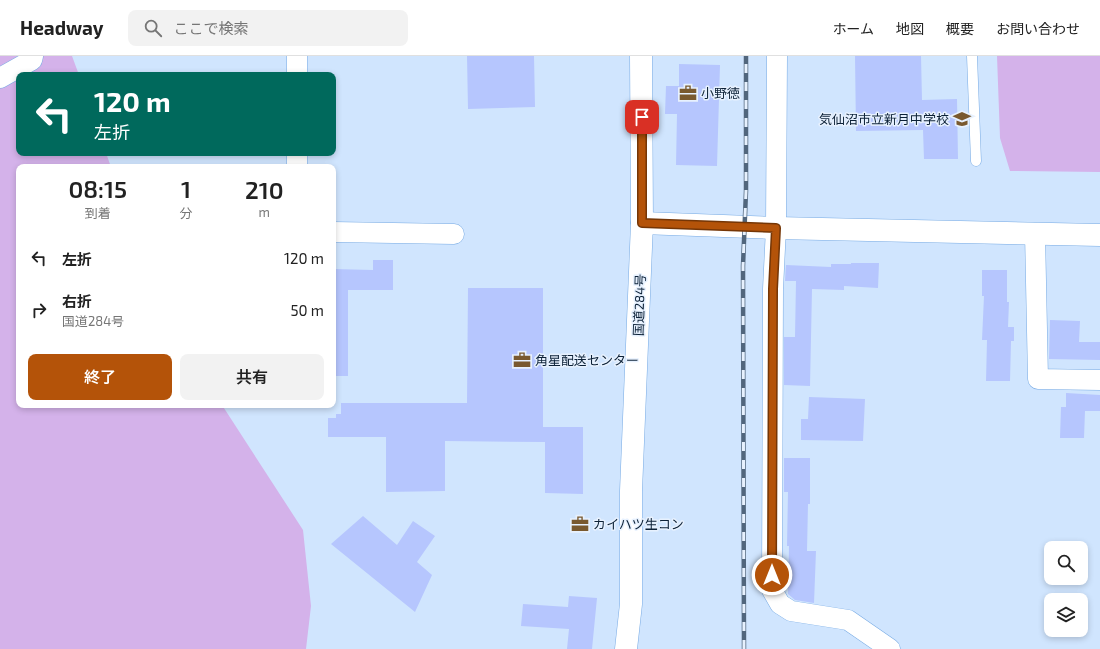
<!DOCTYPE html>
<html lang="ja">
<head>
<meta charset="utf-8">
<style>
  :root { --surface:#fff; --page:#f2f2f2; --text:#222; --muted:#767676; --line:#e0e0e0; --accent:#b45309 }
  body { margin:0; font-family:"Exo 2","Noto Sans JP",sans-serif; background:var(--page); color:var(--text); height:100vh; display:flex; flex-direction:column; font-size:15px; white-space:nowrap }
  * { box-sizing:border-box; margin:0 }
  p { font-size:13px; color:var(--muted) }
  .icon { flex:none; width:22px; height:22px; fill:none; stroke:currentColor; stroke-width:2; stroke-linecap:round; stroke-linejoin:round }
  .map { position:relative; flex:1; overflow:hidden }
  .panel { position:absolute; left:16px; top:108px; width:320px; height:244px; display:flex; flex-direction:column; background:var(--surface); border-radius:8px; box-shadow:0 2px 6px #0003 }
  .panel>* { flex:none }
  .hud { position:absolute; left:16px; top:16px; width:320px; height:84px; border-radius:8px; box-shadow:0 2px 6px #0003; background:#00695c; color:#fff; overflow:hidden }
  .buttons { position:absolute; left:1044px; top:485px; display:grid; gap:8px }
  .buttons a { display:grid; place-items:center; width:44px; height:44px; border-radius:8px; background:var(--surface); box-shadow:0 2px 6px #0003; font-size:20px }
  .pin { position:absolute; display:grid; place-items:center; width:34px; height:34px; color:#fff; margin:-17px; border-radius:8px; box-shadow:0 2px 6px #0006 }
  .me { position:absolute; width:44px; margin:-22px; rotate:0deg; stroke-linejoin:round; filter:drop-shadow(0 0 3px #0008) }
  .turn { display:flex; align-items:center; gap:14px; height:84px; padding:0 12px; font-size:18px }
  .turn .icon { width:52px; height:52px; stroke-width:2.5 }
  .turn b { display:block; font-size:28px; line-height:34px }
  .eta { display:flex; justify-content:space-evenly; align-items:center; height:68px; text-align:center }
  .eta b { font-size:24px; font-weight:600; line-height:28px }
  .action { display:flex; gap:8px; margin-top:auto; padding:8px 12px }
  .action a { flex:1; height:46px; border-radius:8px; background:var(--accent); color:#fff; font-size:16px; font-weight:600; line-height:46px; text-align:center }
  .action a+a { background:var(--page); color:var(--text) }
  ul { padding:0; list-style:none }
  li { display:flex; align-items:center; gap:12px; height:52px; padding:0 12px }
  li div { flex:1 }
  li b { display:block; font-size:15px }
  li em { font-style:normal }
  header { display:flex; align-items:center; gap:24px; box-sizing:border-box; height:56px; padding:0 20px; background:var(--surface); border-bottom:1px solid var(--line) }
  header strong { font-size:19px }
  nav { display:flex; gap:22px; margin-inline-start:auto; font-size:14px }
  .search { width:280px; height:36px; background:var(--page); display:flex; align-items:center; gap:10px; box-sizing:border-box; padding:0 14px; border-radius:8px; color:var(--muted); font-size:15px }
  .map>svg:first-child { display:block }
</style>
</head>
<body>
<header>
<strong>Headway</strong>
<div class="search"><svg class="icon" aria-label="search" viewBox="0 0 24 24"><circle cx="10" cy="10" r="6"/><path d="M15 15l6 6"/></svg>ここで検索</div>
<nav><a>ホーム</a><a>地図</a><a>概要</a><a>お問い合わせ</a></nav>
</header>
<div class="map">
<svg width="1100" height="593" viewBox="0 0 1100 593">
  <rect width="100%" height="100%" fill="#d0e5fe"/>
  <path fill="#d4b2ea" d="M0 0H72L79 19H19V97H106L111 111H19V349H222L303 474 311 550 306 593H0Z
    M997 0H1100V116L1010 115 1000 82Z"/>
  <path fill="#b6c6fe" d="M467 0H534L535 51 468 53Z
    M855 0H921L922 44 957 43 958 103H924L923 74 856 75Z
    M679 8 720 9 717 110 676 109 677 58H665L666 30H679Z
    M373 204H393V234H348V320H333V213L373 214Z
    M851 207H879L878 232 844 230V234L812 233 810 330 784 329V281H795L796 225H785L786 209 831 211V208H851Z
    M982 214H1007V246H1009L1008 271H1014V285H1011L1010 325H986L987 284H982L984 240H982Z
    M468 232H543V371H583V438L545 437V386L445 385V435L386 436V381H328V362H336V358H341V347H467Z
    M1050 264 1080 265 1079 286H1100V304L1049 303Z
    M1066 337 1100 339V355H1085L1084 382H1060L1061 351H1066Z
    M809 341 865 343 863 385 801 384V363H808Z
    M784 402H810V448H808L807 495H816L814 547 795 544 788 538 789 490H787L788 436H784Z
    M363 460 397 489 413 465 435 480 417 506 432 519 415 556 331 488Z
    M569 540 597 542 592 593H567L569 573 521 570 523 548 568 551Z"/>
  <g fill="none" stroke-linecap="round" stroke-linejoin="round">
    <g stroke="#76aae4" stroke-width="11">
      <path id="lane" d="M972 0 976 105"/>
    </g>
    <g stroke="#76aae4" stroke-width="21">
      <path id="street" d="M297 0V19
        M777 0 776 172 773 233 772 534 780 548 791 555 848 564 890 593
        M0 22 32 4 33 0
        M297 97V111
        M333 176 454 178
        M1035 177 1038 323 1100 324"/>
    </g>
    <g stroke="#76aae4" stroke-width="23">
      <path id="secondary" d="M642 167 776 172 1100 179"/>
    </g>
    <g stroke="#76aae4" stroke-width="23">
      <path id="highway" d="M626 593 631 548V435L642 167 641 0"/>
    </g>
    <use href="#lane" stroke="#fff" stroke-width="10"/>
    <use href="#street" stroke="#fff" stroke-width="20"/>
    <use href="#secondary" stroke="#fff" stroke-width="22"/>
    <use href="#highway" stroke="#fff" stroke-width="22"/>
    <g stroke="#51667d" stroke-width="4.5">
      <path id="rail" d="M744 593 743 210 746 135V0"/>
    </g>
    <use href="#rail" stroke="#e7f1fe" stroke-width="3" stroke-dasharray="9" stroke-linecap="butt"/>
  </g>
  <g fill="none" stroke-linecap="round" stroke-linejoin="round">
    <g stroke="#753606" stroke-width="10">
      <path id="route" d="M642 61V167L776 172 773 233 772 519"/>
    </g>
    <use href="#route" stroke="#b45309" stroke-width="7"/>
  </g>
  <defs>
    <g id="office-bare" transform="scale(1.38)"><path d="M-6-3h4V-5.5h4V-3h4V5H-6ZM-1-4.5V-3h2v-1.5ZM-6 0V1H6V0Z" fill="#79592f" stroke="#e7f1fe" stroke-width="2.5" paint-order="stroke"/></g>
    <g id="school-bare" transform="scale(1.38)"><path d="M0-5L7-2L0 1L-7-2ZM-4 1L0 2.5L4 1V4Q0 6-4 4Z" fill="#79592f" stroke="#e7f1fe" stroke-width="2.5" paint-order="stroke"/></g>
  </defs>
  <g fill-rule="evenodd">
    <use href="#office-bare" x="688" y="37"/>
    <use href="#school-bare" x="962" y="63"/>
    <use href="#office-bare" x="522" y="304"/>
    <use href="#office-bare" x="580" y="468"/>
  </g>
  <g text-anchor="middle" dominant-baseline="central" stroke-width="3" stroke-linejoin="round" paint-order="stroke">
    <g font-size="13" fill="#0c2137" stroke="#e7f1fe" text-anchor="start">
      <text x="701" y="37">小野徳</text>
      <text x="949" y="63" text-anchor="end">気仙沼市立新月中学校</text>
      <text x="535" y="304">角星配送センター</text>
      <text x="593" y="468">カイハツ生コン</text>
    </g>
    <g font-size="13" fill="#0c2137" stroke="#e7f1fe">
      <text transform="translate(639 249) rotate(-88)">国道284号</text>
    </g>
  </g>
</svg>
<div class="buttons">
<a><svg class="icon" aria-label="search" viewBox="0 0 24 24"><circle cx="10" cy="10" r="6"/><path d="M15 15l6 6"/></svg></a>
<a><svg class="icon" aria-label="layers" viewBox="0 0 24 24"><path d="M12 4l9 5-9 5-9-5zM3 14l9 5 9-5"/></svg></a>
</div>
<div class="pin" style="left:642px;top:61px;background:#d93025"><svg class="icon" aria-label="arrive" viewBox="0 0 24 24"><path d="M6 21V4h12l-3 4 3 4H6"/></svg></div>
<svg class="me" style="left:772px;top:519px" viewBox="-20 -20 40 40"><circle r="17" fill="#b45309" stroke="#fff" stroke-width="3"/><path d="M0-11L8 9 0 5-8 9z" fill="#fff"/></svg>
<div class="hud">
<div class="turn"><svg class="icon" aria-label="left" viewBox="0 0 24 24"><path d="M17 20v-9H6M10 6l-5 5 5 5"/></svg><div><b>120 m</b>左折</div></div>
</div>
<section class="panel">
<div class="eta">
<div><b>08:15</b><p>到着</p></div>
<div><b>1</b><p>分</p></div>
<div><b>210</b><p>m</p></div>
</div>
<ul>
<li><svg class="icon" aria-label="left" viewBox="0 0 24 24"><path d="M17 20v-9H6M10 6l-5 5 5 5"/></svg><div><b>左折</b></div><em>120 m</em></li>
<li><svg class="icon" aria-label="right" viewBox="0 0 24 24"><path d="M7 20v-9h11M14 6l5 5-5 5"/></svg><div><b>右折</b><p>国道284号</p></div><em>50 m</em></li>
</ul>
<div class="action"><a>終了</a><a>共有</a></div>
</section>
</div>
</body>
</html>
